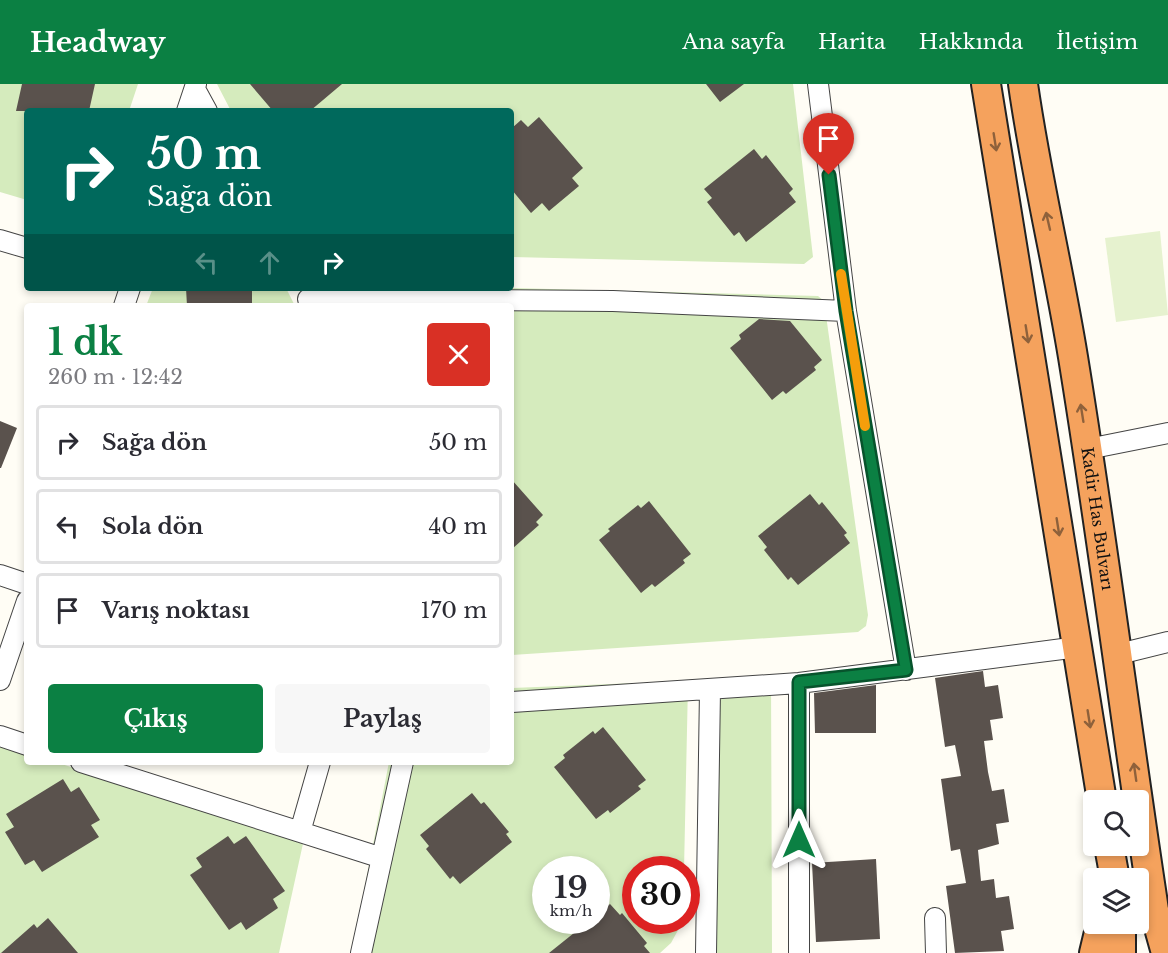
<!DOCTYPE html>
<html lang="tr">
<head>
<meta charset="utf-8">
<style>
  :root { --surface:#fff; --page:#f7f7f7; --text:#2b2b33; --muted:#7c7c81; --line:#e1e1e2; --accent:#0b8043 }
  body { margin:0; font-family:"Libre Baskerville",serif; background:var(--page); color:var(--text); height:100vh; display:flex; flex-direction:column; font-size:22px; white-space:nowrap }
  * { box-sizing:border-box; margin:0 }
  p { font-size:20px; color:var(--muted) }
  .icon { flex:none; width:33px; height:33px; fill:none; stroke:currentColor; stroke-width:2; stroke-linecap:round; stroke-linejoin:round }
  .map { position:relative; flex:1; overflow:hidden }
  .details { position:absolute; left:24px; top:219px; width:490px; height:462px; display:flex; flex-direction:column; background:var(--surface); border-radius:6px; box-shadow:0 3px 9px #0003 }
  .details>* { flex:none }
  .guide { position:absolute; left:24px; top:24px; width:490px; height:183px; border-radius:6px; box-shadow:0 3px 9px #0003; background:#00695c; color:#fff; overflow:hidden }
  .fabs { position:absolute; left:1083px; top:706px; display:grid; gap:12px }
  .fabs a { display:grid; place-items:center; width:66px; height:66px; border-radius:6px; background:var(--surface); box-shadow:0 3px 9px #0003; font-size:30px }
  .speed { position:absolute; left:532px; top:772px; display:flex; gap:12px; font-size:30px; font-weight:700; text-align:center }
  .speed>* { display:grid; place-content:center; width:78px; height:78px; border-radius:50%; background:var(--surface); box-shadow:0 3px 9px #0003; line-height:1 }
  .speed small { font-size:15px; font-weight:400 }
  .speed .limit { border:9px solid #d22; background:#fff; color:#111 }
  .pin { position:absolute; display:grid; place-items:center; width:51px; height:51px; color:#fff; margin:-62px -26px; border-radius:50% 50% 50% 0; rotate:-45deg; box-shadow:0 0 6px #0007 }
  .pin .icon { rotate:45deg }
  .me { position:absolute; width:66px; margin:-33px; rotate:0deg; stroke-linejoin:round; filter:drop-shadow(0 0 4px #0008) }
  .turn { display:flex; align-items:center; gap:21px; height:126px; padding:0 24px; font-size:27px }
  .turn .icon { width:78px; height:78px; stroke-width:2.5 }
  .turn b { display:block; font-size:42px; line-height:51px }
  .lanes { display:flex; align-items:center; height:57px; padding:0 24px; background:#0003; justify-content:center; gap:30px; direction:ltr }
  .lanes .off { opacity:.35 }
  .round { display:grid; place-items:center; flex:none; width:63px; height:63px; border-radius:6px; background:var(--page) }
  .summary { display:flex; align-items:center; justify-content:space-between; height:102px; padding:0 24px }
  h1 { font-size:36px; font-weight:700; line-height:45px; color:var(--accent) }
  .action { display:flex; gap:12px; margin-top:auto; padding:12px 24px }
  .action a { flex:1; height:69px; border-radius:6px; background:var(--accent); color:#fff; font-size:24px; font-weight:700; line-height:69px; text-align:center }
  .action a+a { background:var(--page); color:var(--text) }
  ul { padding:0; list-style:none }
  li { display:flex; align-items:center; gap:18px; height:75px; margin:0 12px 9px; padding:0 12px; border:3px solid var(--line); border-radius:6px }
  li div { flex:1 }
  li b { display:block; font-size:22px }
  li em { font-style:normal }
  header { display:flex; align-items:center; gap:36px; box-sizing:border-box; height:84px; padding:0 30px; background:var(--accent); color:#fff }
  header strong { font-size:28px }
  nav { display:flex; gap:33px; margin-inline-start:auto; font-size:21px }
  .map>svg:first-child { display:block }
</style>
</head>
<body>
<header>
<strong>Headway</strong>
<nav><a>Ana sayfa</a><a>Harita</a><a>Hakkında</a><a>İletişim</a></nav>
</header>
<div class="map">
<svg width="1168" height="869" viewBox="0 0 1168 869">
  <rect width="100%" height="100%" fill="#fffdf5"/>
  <path fill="#d5ebbd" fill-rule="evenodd" d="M0 0H138L129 27H27V116L0 108Z
    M217 0H793L813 173 804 180 512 173V27H231Z
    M153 204H286L295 222H146Z
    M326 204H512L818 212 824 217 868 531 866 542 858 548 512 571V222L328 211Z
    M771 591 772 869H700L719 596Z
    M636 599 688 600 684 786H636V837H683L671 859 660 869H352L389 678H512V604ZM546 786H597V837H546Z
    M0 661 27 669V678H55L304 755 279 869H0Z"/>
  <path fill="#e6f2cf" d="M1160 147 1168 231 1116 238 1105 154Z"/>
  <path fill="#5a524d" d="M22 0H95L89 27H16Z
    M250 0H342L310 27H273Z
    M706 0H744L720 18Z
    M539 33 583 84 572 94 579 102 549 127 542 119 531 129 512 106V44L521 36 528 43Z
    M754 65 762 75 766 71 793 105 789 109 796 118 746 158 739 148 734 152 707 118 712 114 704 105Z
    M186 204H252V222H187Z
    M759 235 790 237 822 276 814 283 816 286 786 310 783 307 772 316 730 264 741 255 739 251Z
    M0 337 17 344 1 384H0Z
    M512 396 543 431 536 438 539 441 512 465Z
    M810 410 819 421 822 418 847 449 844 451 850 459 798 501 791 493 788 496 764 466 767 463 758 452Z
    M649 417 691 470 683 476 685 479 655 503 652 500 641 509 599 456 610 447 608 445 638 421 641 424Z
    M983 587 985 603 998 601 1003 634 990 636 993 656 984 657 988 688 992 707 1004 705 1009 738 996 740 999 760 978 766 981 797 994 795 996 814 1009 812 1014 845 1001 847 1004 867 955 869 946 802 966 799 960 765 951 767 941 695 961 692 955 661 945 663 935 594Z
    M876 601V649H815L814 609Z
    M603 643 646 696 638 702 641 705 610 729 608 726 596 735 554 683 565 674 563 671 593 647 595 650Z
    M63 695 71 708 79 703 100 736 91 741 99 753 42 788 34 776 25 781 5 748 14 743 6 730Z
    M472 709 481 720 484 718 509 748 506 750 512 758 460 800 453 792 450 795 426 765 429 762 420 751Z
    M228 752 234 760 246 752 285 807 273 815 278 824 246 846 241 838 229 846 190 791 202 783 196 774Z
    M876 775 880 855 816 858 812 779Z
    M610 820 620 831 622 829 647 859 644 862 650 869H549L589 837H597V831Z
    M48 834 78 869H1L34 840 37 844Z"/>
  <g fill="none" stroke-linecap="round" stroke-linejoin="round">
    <g stroke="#444" stroke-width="22">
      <path id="minor" d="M818 0 846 227 906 586
        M195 5 207 27
        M187 27 196 0
        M0 156 27 164
        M308 215 613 217 846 227
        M124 222 130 204
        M1088 365 1168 349
        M0 491 27 500
        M1119 570 1168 558
        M0 596 27 517
        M512 618 799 599 1078 563
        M0 652 27 661
        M81 678 382 774
        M300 748 320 678
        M935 834 936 869
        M361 869 403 678
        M706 869 710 606
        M799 869V599"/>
    </g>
    <g stroke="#222" stroke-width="32">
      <g id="highway">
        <path d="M986 0 1102 717"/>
        <path id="s1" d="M1023 0C1036 92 1058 181 1073 273 1103 457 1126 642 1154 826L1166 869"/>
        <path d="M1109 762 1115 795"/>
        <path d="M1121 840V869"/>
        <path d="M1094 869 1101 840"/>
      </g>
    </g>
    <use href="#minor" stroke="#fff" stroke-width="20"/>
    <use href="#highway" stroke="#f5a25d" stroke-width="28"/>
  </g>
  <defs><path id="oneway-shaft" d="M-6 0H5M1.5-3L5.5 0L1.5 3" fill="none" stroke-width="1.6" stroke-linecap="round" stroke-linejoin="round" transform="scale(1.5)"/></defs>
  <g stroke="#8e613b">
    <use href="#oneway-shaft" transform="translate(995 58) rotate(81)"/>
    <use href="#oneway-shaft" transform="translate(1048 137) rotate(-103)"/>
    <use href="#oneway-shaft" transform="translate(1027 250) rotate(81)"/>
    <use href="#oneway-shaft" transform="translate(1082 329) rotate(-99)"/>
    <use href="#oneway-shaft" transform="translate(1058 443) rotate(81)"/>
    <use href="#oneway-shaft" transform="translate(1089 635) rotate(81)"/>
    <use href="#oneway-shaft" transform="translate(1135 688) rotate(-98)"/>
  </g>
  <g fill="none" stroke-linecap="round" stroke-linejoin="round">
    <g stroke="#07532c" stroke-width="15">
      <path id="route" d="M799 756V598L906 586 846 227 829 91"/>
    </g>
    <use href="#route" stroke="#0b8043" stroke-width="10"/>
    <path stroke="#f59e0b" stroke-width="10" d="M841 190 865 342"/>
  </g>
  <g text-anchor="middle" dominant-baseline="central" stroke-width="6" stroke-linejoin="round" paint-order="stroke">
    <g font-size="16" fill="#111" stroke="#fff">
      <text stroke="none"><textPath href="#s1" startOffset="441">Kadir Has Bulvarı</textPath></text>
    </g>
  </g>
</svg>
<div class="fabs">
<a><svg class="icon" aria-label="search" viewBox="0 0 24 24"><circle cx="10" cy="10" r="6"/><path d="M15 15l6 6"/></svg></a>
<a><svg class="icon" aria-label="layers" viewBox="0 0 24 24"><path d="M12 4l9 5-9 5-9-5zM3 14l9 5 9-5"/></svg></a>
</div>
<div class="speed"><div>19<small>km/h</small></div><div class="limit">30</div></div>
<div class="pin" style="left:829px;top:91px;background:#d93025"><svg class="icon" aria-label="arrive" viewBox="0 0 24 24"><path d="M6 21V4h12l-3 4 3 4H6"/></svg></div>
<svg class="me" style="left:799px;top:756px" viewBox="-20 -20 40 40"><path d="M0-17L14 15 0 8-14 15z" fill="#0b8043" stroke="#fff" stroke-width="4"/></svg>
<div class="guide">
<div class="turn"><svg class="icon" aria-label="right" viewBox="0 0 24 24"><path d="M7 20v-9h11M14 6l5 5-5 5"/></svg><div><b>50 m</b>Sağa dön</div></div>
<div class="lanes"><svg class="icon off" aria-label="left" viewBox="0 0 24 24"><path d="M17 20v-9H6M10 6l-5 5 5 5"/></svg><svg class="icon off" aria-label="ahead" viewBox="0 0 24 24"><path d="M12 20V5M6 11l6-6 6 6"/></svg><svg class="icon" aria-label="right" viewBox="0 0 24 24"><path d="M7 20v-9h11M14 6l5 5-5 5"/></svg></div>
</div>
<section class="details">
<div class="summary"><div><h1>1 dk</h1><p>260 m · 12:42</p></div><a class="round" style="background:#d93025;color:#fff"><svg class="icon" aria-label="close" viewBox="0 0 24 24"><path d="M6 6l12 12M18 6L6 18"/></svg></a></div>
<ul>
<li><svg class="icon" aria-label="right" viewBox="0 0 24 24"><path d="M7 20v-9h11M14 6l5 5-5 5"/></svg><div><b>Sağa dön</b></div><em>50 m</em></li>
<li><svg class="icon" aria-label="left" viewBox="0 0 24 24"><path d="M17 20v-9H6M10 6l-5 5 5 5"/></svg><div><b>Sola dön</b></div><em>40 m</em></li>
<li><svg class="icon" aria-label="arrive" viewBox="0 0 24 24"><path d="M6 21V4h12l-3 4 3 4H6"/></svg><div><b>Varış noktası</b></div><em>170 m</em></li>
</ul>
<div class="action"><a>Çıkış</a><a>Paylaş</a></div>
</section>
</div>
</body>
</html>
